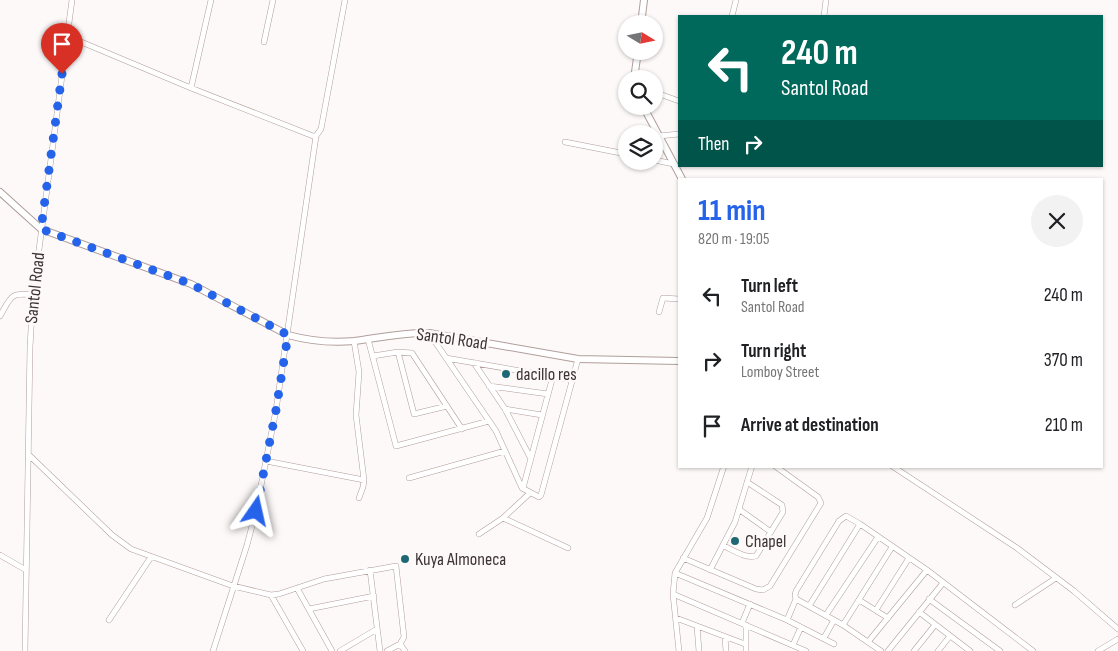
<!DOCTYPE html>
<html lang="en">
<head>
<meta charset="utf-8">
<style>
  :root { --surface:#fff; --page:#f2f2f2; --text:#202124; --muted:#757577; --accent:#2563eb }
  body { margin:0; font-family:"Sofia Sans Condensed",sans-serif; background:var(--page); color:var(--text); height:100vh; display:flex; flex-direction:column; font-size:19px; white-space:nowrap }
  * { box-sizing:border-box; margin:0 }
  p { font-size:16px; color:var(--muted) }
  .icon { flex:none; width:28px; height:28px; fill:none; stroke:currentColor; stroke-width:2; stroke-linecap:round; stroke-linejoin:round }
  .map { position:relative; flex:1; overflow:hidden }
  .panel { position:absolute; left:678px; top:178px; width:425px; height:290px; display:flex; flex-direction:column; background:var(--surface); border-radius:0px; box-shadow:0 1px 4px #0004 }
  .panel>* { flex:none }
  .banner { position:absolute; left:678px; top:15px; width:425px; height:152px; border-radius:0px; box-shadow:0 1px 4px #0004; background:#00695c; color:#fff; overflow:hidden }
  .needle { width:32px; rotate:100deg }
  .tools { position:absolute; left:618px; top:15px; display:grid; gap:10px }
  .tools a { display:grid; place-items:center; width:45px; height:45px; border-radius:50%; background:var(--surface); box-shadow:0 1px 4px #0004; font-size:25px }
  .pin { position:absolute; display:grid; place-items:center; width:42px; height:42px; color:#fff; margin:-51px -21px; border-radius:50% 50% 50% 0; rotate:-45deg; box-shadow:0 0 5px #0007 }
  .pin .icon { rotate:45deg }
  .me { position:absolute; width:55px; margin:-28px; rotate:11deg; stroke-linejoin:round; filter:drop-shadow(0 0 4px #0008) }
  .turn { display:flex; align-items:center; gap:18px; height:105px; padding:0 20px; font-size:22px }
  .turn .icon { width:65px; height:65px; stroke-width:2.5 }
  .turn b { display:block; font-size:35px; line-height:42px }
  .then { display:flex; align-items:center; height:48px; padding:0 20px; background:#0003; gap:10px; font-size:19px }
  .round { display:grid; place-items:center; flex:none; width:52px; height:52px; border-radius:26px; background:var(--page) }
  .overview { display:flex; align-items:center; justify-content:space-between; height:85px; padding:0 20px }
  h1 { font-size:30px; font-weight:700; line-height:38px; color:var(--accent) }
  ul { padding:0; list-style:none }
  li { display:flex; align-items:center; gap:15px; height:65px; padding:0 20px }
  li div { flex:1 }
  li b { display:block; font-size:19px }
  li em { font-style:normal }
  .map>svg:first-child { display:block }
</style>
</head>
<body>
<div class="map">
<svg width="1118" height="651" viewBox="0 0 1118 651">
  <rect width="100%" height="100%" fill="#fdf9f8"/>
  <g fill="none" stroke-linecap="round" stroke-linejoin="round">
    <g stroke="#b09e9b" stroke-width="6">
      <path id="minor" d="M732 16 736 0
        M824 16 826 0
        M67 36 191 88 313 136H316L321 129 345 0
        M264 42 273 0
        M191 88 211 0
        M654 92 679 101
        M659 136 679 134
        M565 142 626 154
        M654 160 674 164
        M659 312 663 298 679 299
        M0 316C11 297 10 292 33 295
        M429 333 496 431 522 488 539 497 541 495 578 359
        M368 339 396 446 489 421
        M354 341 359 372 356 415 364 480 363 487 359 498
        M398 352 414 414 447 406
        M373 356 398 352 412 353 462 429
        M446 358 573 380
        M474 363 505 409 530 457
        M489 386 548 394
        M505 409 542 415
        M29 455 112 535 131 549 233 586 271 595 303 651
        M266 461 364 480
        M892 466 1017 548 1074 591 1118 629
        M409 478 505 451
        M523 488 553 376
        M740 510 771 532
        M503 518 568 548
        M479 534 503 518 530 493
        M724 546C733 550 746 559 756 556L783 512 782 505 747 482
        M0 555 26 570
        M683 558 756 589 763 590 770 586 821 503 818 497 775 466
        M370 570 380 651
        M710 570 735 522 752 466
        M675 573 787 620 834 644
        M297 588 332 651
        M673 594 806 651
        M271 595 279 594 324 579 396 566 404 637 400 644 387 651
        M929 599 1000 651
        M859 600 888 618
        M1015 605 1056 578
        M809 606 860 524
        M309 609 374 596
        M876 610 909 558
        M919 612 970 651
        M826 615 878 537
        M676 618 745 644
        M109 620 151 557
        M787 620 796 599
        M742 623 750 604
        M843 625 892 547
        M697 626 699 651
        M725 637 726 651
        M824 638 834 620
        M868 642 927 570
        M400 644 405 651
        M793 645 801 627
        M25 651 30 347 33 295 72 0
        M213 651 247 545 256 511 276 410 316 136
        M340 651 377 629
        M679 651 673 594 675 573 707 518 724 466
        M746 651V625
        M881 651 843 625 796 599 795 595 796 591 839 521 846 516 860 524 927 570 1033 651
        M888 651 943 583
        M914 651 935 625
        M938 651 950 636
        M1098 651 1118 639"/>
    </g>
    <g stroke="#b09e9b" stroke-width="8">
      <path id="tertiary" d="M641 24 644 0
        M634 79 638 51
        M643 106 682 179
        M0 192 41 229 191 284 288 335C310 341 332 343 354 341 379 338 403 332 429 333L578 359 679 361"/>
    </g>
    <use href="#minor" stroke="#fff" stroke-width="5"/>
    <use href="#tertiary" stroke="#fff" stroke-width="6"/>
  </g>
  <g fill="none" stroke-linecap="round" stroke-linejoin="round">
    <path stroke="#2563eb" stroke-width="9" stroke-dasharray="0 16.2" d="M62 74 41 229 191 284 288 335 276 410 256 511"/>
  </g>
  <g fill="#1e6873" stroke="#fdf9f8" stroke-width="2">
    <circle cx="506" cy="374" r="5"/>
    <circle cx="735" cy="541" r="5"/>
    <circle cx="405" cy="559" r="5"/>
  </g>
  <g text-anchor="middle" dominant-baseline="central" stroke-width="5" stroke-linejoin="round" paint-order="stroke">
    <g font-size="18" fill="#3d3534" stroke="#fdf9f8">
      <text transform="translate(35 288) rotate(-84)">Santol Road</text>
      <text transform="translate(452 339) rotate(8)">Santol Road</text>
    </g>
    <g font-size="18" fill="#3d3534" stroke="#fdf9f8" text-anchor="start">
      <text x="516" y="374">dacillo res</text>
      <text x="745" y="541">Chapel</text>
      <text x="415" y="559">Kuya Almoneca</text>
    </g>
  </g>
</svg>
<div class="tools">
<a><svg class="needle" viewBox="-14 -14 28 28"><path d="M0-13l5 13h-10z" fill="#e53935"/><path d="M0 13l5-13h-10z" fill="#757577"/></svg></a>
<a><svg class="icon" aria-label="search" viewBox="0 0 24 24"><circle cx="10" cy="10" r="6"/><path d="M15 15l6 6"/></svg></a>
<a><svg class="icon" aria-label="layers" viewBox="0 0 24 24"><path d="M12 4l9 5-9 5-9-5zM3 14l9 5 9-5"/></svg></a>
</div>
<div class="pin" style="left:62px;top:74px;background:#d93025"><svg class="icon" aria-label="arrive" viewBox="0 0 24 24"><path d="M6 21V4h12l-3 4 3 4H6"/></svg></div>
<svg class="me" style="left:256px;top:511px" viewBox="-20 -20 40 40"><path d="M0-17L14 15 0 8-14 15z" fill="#2563eb" stroke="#fff" stroke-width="4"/></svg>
<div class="banner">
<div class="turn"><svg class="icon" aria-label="left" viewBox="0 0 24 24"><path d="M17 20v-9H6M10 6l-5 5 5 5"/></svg><div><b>240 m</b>Santol Road</div></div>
<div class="then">Then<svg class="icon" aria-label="right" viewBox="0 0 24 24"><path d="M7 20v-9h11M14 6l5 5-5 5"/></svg></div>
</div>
<section class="panel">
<div class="overview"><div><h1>11 min</h1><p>820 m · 19:05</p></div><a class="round"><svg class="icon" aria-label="close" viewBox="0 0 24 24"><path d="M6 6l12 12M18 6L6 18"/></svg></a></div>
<ul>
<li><svg class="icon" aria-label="left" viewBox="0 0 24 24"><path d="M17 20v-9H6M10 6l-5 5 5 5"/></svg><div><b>Turn left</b><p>Santol Road</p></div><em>240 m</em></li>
<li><svg class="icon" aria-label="right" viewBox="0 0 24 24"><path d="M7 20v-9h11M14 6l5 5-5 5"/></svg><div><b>Turn right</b><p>Lomboy Street</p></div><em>370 m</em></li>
<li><svg class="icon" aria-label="arrive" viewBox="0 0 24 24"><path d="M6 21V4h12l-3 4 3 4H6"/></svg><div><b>Arrive at destination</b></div><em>210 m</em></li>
</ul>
</section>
</div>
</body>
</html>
